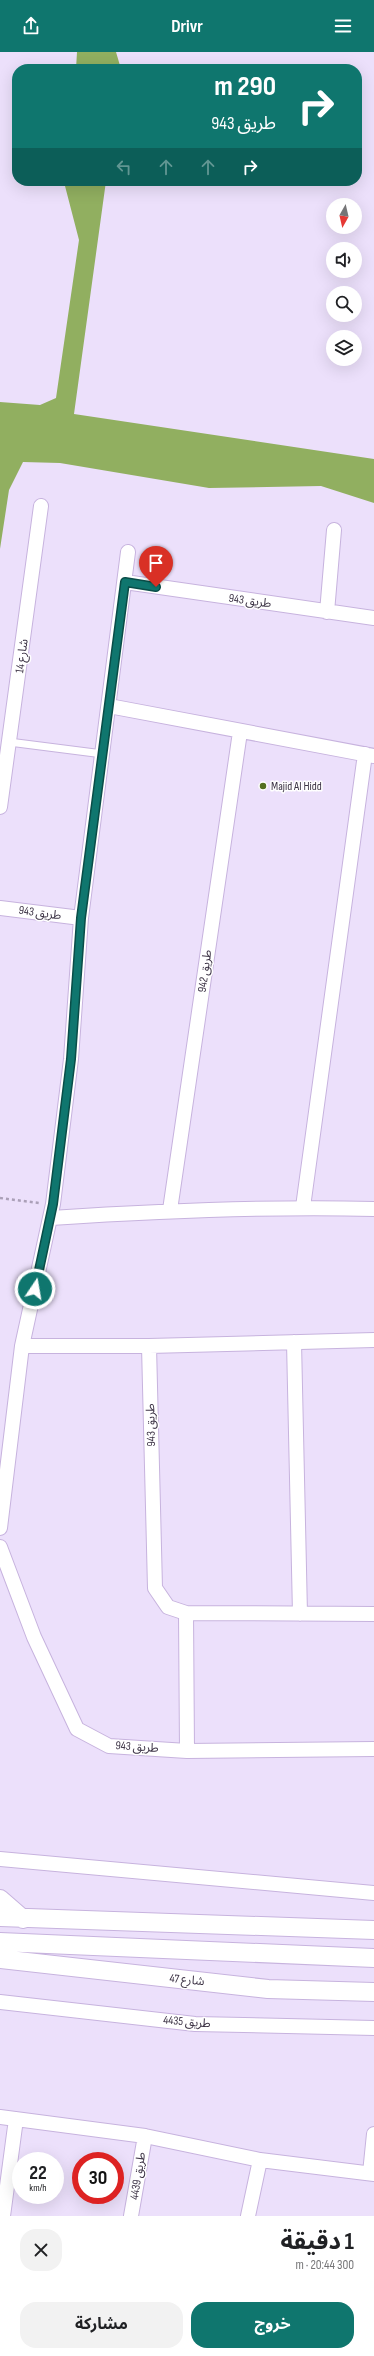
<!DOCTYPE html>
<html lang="ar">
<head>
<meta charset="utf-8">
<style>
  :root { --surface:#fff; --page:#f2f2f2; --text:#202124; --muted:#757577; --accent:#0f766e }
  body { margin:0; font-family:"Sofia Sans Condensed","Noto Sans Arabic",sans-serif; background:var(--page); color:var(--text); direction:rtl; height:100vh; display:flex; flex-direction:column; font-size:15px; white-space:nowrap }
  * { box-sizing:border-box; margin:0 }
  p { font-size:13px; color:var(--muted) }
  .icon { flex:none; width:22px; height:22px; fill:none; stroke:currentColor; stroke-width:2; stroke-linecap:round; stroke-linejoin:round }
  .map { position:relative; height:2164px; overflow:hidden; direction:ltr }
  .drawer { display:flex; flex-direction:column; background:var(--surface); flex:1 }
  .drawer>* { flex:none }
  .hud { position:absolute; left:12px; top:12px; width:350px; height:122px; border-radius:16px; box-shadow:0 4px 16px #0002; direction:rtl; background:#0f766e; color:#fff; overflow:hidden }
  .needle { width:26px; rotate:188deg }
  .tools { position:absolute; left:326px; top:146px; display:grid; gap:8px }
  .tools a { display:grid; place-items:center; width:36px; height:36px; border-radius:50%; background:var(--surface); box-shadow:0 4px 16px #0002; font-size:20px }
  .speed { position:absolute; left:12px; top:2100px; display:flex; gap:8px; font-size:20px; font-weight:700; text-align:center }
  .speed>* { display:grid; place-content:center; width:52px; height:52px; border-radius:50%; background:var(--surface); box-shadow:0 4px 16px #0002; line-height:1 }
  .speed small { font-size:10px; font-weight:400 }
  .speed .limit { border:6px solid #d22; background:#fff; color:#111 }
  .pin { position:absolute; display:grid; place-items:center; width:34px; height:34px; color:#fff; margin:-41px -17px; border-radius:50% 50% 50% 0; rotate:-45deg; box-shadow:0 0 4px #0007 }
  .pin .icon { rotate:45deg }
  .me { position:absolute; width:44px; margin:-22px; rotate:12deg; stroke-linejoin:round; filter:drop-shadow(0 0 3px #0008) }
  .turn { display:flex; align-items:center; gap:14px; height:84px; padding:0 20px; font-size:18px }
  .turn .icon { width:52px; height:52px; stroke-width:2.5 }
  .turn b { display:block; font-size:28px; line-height:34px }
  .lanes { display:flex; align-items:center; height:38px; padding:0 20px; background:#0003; justify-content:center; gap:20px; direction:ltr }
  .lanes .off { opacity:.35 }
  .round { display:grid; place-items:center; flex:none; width:42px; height:42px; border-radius:16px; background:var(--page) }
  .head { display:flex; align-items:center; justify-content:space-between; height:68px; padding:0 20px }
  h1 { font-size:24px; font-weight:700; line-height:30px }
  .cta { display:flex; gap:8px; margin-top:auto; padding:8px 20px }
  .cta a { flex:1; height:46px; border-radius:16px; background:var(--accent); color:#fff; font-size:16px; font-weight:700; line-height:46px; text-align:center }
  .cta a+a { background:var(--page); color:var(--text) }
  header { display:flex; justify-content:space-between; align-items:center; height:52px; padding:0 20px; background:var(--accent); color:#fff; font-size:18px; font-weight:700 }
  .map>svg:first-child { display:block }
</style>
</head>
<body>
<header><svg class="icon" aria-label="menu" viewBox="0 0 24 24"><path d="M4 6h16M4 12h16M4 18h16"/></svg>Drivr<svg class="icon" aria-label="share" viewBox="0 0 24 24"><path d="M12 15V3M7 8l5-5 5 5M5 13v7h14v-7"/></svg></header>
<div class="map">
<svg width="374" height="2164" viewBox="0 0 374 2164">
  <rect width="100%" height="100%" fill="#ece0fb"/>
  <path fill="#91af60" d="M77 0H116L121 17H76Z
    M65 129H106L74 362 374 407V451L321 434 209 436 60 411 23 410 9 438 0 497V350L40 353 56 346 79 188 65 134Z"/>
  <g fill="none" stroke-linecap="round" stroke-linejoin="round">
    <g stroke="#c7b3de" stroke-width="9">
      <path id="service" d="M9 690 103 702"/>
    </g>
    <g stroke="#c7b3de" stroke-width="16">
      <path id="minor" d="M125 530 374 566
        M327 560 334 478
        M109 654 374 704
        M0 755 41 454
        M0 856 81 866
        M303 1155 365 702
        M170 1158 240 680
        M51 1166C159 1159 266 1154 374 1157
        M294 1290 300 1562
        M22 1294H149L374 1288
        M149 1294 155 1536 168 1555 186 1561 374 1562
        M0 1476 22 1294 53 1152 71 1007 81 866 128 500
        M0 1495 34 1585 77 1677 109 1694 187 1699 374 1697
        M186 1561 187 1699
        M0 1807 374 1841
        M0 1950 195 1972 374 1976
        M0 2065 145 2084 260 2108 374 2122
        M370 2121 374 2082
        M3 2164 16 2067
        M131 2164 145 2084
        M248 2164 260 2108"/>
    </g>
    <g stroke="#c7b3de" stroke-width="20">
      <path id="tertiary" d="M0 1847 23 1867
        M0 1865 374 1878
        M0 1890 374 1906
        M0 1907 268 1937 374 1940"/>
    </g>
    <path stroke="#aba0b8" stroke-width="2.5" stroke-dasharray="3 3" stroke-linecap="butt" d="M0 1146 39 1151"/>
    <use href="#service" stroke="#fff" stroke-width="7"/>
    <use href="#minor" stroke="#fff" stroke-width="14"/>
    <use href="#tertiary" stroke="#fff" stroke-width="18"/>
  </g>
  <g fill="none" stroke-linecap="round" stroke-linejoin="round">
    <g stroke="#0a4d48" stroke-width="10">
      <path id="route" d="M35 1237 53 1152 71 1007 81 866 125 530 156 535"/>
    </g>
    <use href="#route" stroke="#0f766e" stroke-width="7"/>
  </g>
  <circle fill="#536e20" stroke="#fff" stroke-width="1.5" cx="263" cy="734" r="4"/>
  <g text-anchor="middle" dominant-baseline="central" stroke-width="3" stroke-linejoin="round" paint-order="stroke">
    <g font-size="12" fill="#3c3345" stroke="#fff">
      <text transform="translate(250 549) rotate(8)">طريق 943</text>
      <text transform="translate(22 604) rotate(-82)">شارع 14</text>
      <text transform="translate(40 861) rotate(8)">طريق 943</text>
      <text transform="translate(205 919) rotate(-82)">طريق 942</text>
      <text transform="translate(151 1373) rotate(-91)">طريق 943</text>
      <text transform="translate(137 1695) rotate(4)">طريق 943</text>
      <text transform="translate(187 1928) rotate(6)">شارع 47</text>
      <text transform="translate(187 1970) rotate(5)">طريق 4435</text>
      <text transform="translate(138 2124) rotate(-81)">طريق 4439</text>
    </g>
    <g font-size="12" fill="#3c3345" stroke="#fff" text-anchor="start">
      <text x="271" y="734">Majid Al Hidd</text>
    </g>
  </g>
</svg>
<div class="tools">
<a><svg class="needle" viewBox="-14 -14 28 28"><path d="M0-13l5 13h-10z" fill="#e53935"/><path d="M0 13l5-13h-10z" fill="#757577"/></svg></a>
<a><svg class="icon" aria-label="sound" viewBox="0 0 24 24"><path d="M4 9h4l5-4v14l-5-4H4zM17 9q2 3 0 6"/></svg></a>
<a><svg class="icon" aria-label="search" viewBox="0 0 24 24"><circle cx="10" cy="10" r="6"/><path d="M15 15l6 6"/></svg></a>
<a><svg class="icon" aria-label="layers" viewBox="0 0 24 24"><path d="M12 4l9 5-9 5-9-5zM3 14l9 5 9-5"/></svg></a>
</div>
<div class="speed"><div>22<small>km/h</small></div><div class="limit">30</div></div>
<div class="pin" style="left:156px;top:535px;background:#d93025"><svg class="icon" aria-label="arrive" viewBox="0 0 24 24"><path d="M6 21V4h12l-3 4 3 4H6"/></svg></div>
<svg class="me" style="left:35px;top:1237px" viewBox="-20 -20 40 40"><circle r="17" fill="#0f766e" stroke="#fff" stroke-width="3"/><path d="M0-11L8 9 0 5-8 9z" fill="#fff"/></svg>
<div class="hud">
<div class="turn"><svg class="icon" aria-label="right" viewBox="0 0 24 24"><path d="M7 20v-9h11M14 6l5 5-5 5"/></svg><div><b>290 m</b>طريق 943</div></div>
<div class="lanes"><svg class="icon off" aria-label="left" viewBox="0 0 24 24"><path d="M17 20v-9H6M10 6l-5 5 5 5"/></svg><svg class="icon off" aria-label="ahead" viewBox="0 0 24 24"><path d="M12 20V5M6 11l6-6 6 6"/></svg><svg class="icon off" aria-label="ahead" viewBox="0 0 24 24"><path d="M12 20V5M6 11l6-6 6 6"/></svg><svg class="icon" aria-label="right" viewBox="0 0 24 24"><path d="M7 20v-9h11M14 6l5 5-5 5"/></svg></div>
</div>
</div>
<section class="drawer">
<div class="head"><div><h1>1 دقيقة</h1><p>300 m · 20:44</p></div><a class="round"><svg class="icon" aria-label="close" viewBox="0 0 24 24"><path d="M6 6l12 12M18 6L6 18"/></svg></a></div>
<div class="cta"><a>خروج</a><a>مشاركة</a></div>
</section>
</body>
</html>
